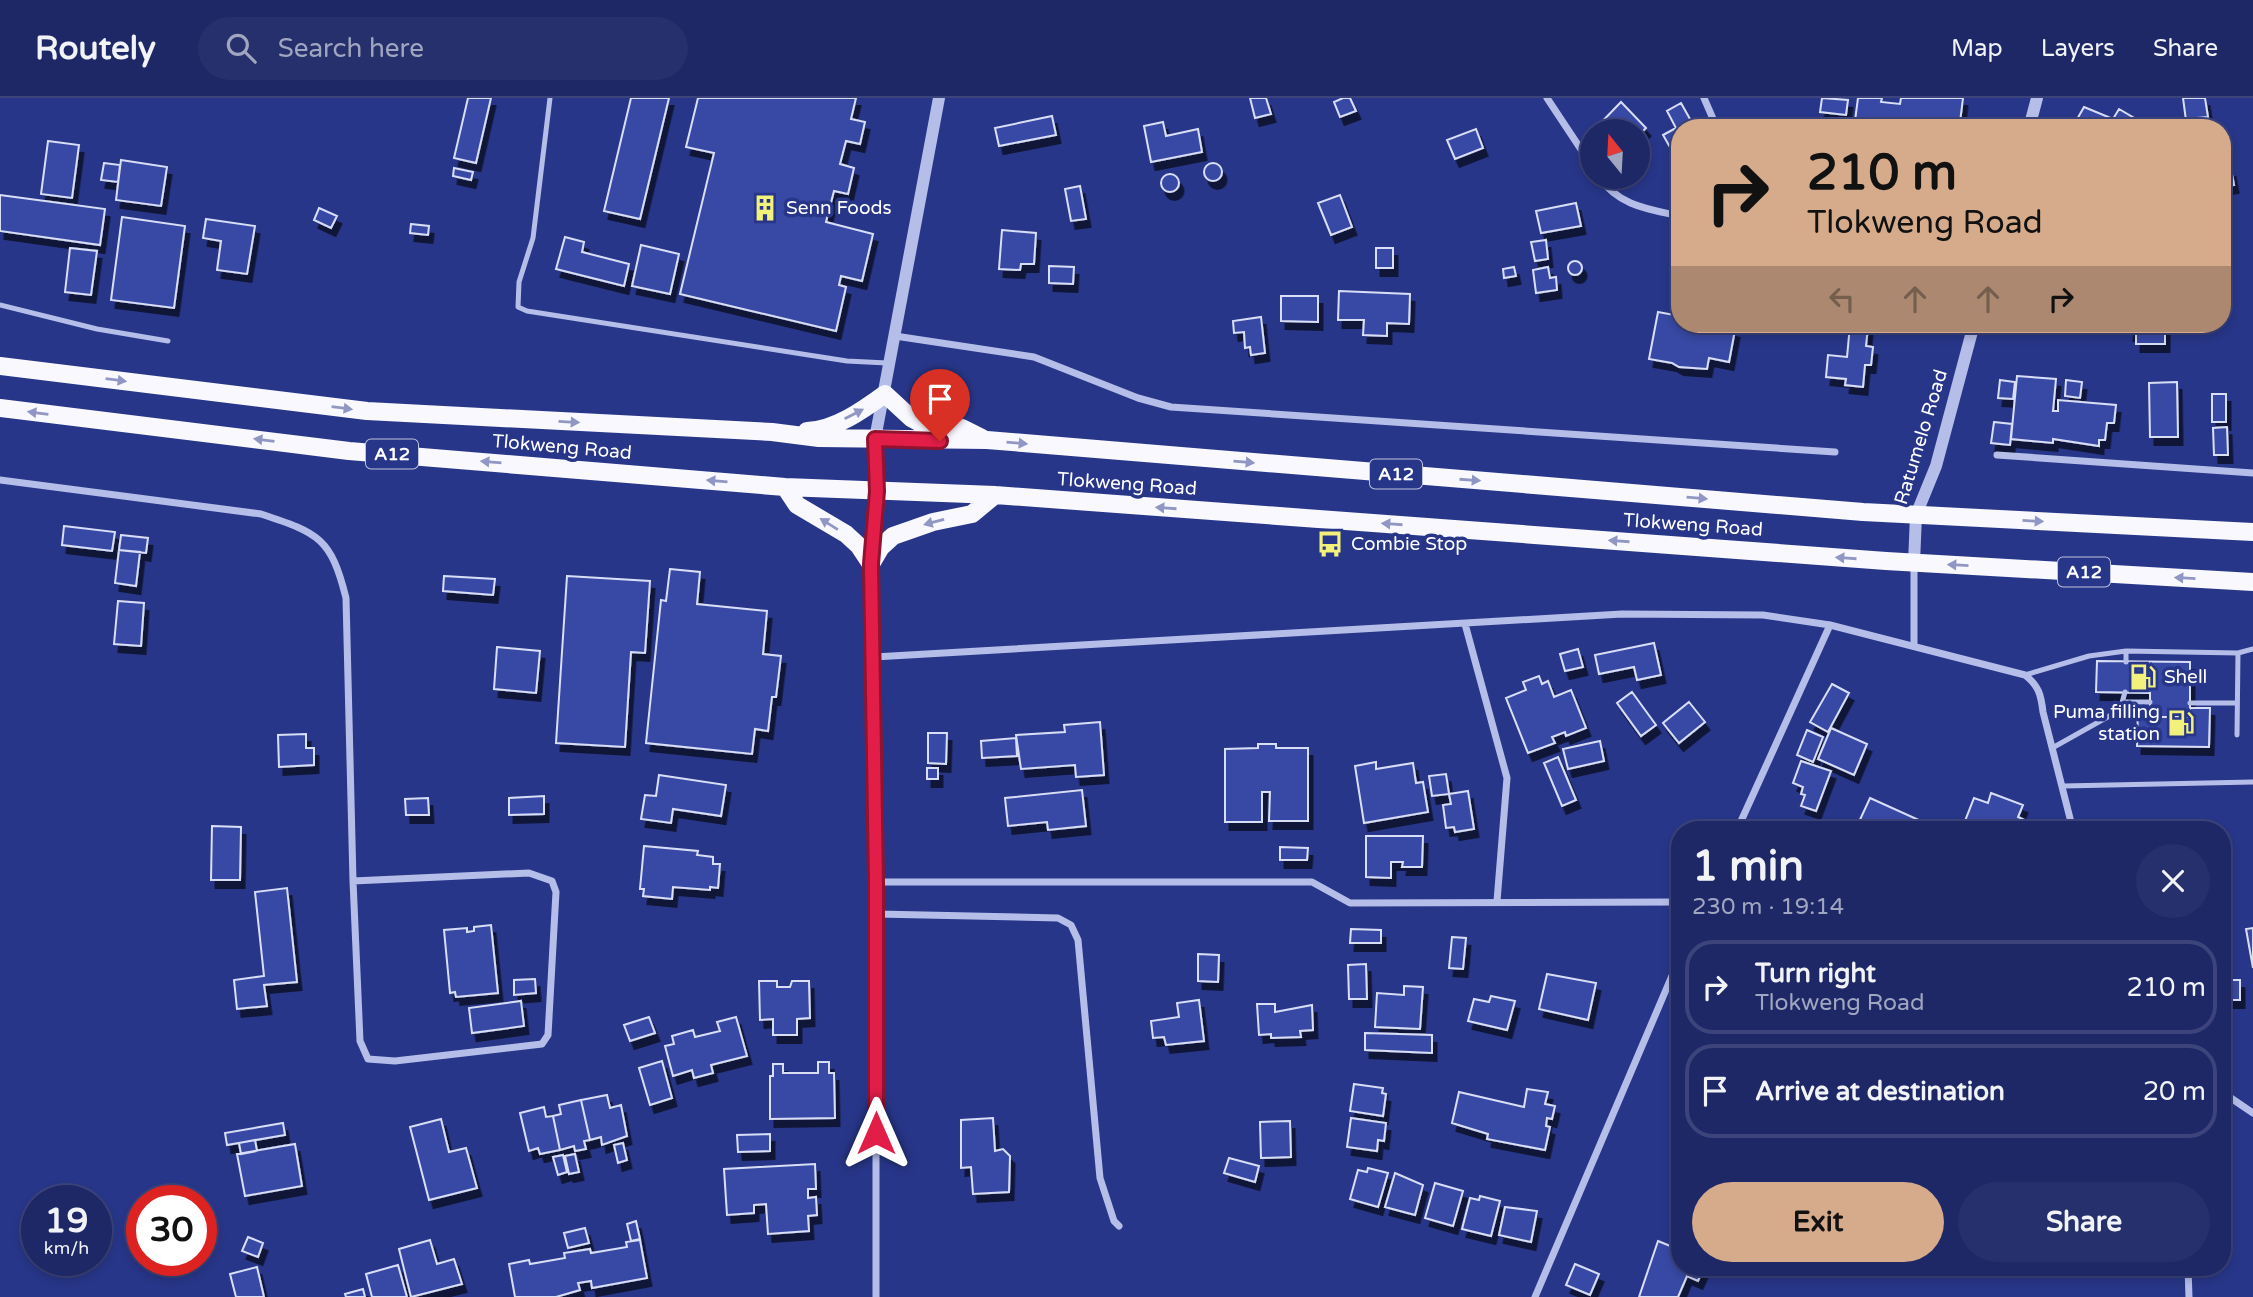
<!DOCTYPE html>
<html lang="en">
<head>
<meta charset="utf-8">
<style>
  :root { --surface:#1e2867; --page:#26306d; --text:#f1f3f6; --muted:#a1a6c0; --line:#3c447b; --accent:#d6ab8b }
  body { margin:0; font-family:"Varela Round",sans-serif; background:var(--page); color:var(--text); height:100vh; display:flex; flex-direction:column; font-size:26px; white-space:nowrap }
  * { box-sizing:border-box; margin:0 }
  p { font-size:23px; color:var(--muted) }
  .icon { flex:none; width:38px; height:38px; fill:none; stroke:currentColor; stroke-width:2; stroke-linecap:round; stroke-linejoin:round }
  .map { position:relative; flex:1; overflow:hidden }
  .sheet { position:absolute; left:1671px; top:723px; width:560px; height:455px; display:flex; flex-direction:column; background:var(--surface); border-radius:28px; box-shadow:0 4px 10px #0003,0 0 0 2px var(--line) }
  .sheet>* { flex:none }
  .guide { position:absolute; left:1671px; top:21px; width:560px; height:214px; border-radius:28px; box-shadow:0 4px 10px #0003,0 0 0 2px var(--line); background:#d6ab8b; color:#111; overflow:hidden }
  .needle { width:46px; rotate:342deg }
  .buttons { position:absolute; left:1580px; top:21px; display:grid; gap:14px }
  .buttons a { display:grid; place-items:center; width:70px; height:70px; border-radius:50%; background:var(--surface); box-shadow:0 4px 10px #0003,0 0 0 2px var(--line); font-size:35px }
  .speed { position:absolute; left:21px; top:1087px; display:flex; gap:14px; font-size:35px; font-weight:700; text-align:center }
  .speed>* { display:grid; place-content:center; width:91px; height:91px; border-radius:50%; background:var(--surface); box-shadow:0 4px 10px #0003,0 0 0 2px var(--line); line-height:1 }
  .speed small { font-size:18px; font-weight:400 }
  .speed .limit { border:10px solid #d22; background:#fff; color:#111 }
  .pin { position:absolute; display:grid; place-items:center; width:60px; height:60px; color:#fff; margin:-72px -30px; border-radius:50% 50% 50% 0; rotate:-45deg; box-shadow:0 0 7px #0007 }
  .pin .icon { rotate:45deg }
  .me { position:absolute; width:77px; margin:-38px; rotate:0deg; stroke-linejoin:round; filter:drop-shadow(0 0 5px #0008) }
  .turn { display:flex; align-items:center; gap:24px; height:147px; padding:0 21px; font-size:32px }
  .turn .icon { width:91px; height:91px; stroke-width:2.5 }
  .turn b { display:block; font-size:49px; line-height:60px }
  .lanes { display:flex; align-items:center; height:66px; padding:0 21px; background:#0003; justify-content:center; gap:35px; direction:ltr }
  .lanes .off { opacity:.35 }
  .round { display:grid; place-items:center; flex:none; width:74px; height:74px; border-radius:37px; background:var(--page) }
  .head { display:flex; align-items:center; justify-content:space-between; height:119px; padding:0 21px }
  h1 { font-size:42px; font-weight:800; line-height:52px }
  .cta { display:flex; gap:14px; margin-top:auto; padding:14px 21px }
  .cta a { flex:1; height:80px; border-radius:42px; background:var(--accent); color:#111; font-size:28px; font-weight:800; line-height:80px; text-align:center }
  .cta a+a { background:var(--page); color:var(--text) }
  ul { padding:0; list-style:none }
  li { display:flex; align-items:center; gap:21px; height:94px; margin:0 14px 10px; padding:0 7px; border:4px solid var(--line); border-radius:28px }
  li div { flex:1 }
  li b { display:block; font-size:26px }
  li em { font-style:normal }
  header { display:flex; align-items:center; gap:42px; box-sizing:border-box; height:98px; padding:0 35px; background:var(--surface); border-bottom:2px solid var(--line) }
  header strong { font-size:33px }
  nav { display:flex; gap:38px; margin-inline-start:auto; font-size:24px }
  .search { width:490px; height:63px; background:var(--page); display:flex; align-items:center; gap:18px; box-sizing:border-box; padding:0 24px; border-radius:38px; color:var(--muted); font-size:26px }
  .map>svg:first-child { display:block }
</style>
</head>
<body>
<header>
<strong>Routely</strong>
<div class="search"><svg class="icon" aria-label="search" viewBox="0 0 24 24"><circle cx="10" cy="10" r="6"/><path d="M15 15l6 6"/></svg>Search here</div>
<nav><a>Map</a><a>Layers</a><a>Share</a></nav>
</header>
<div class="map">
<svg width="2253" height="1199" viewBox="0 0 2253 1199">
  <defs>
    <filter id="shadow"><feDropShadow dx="4.5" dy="8" stdDeviation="0" flood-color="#0009"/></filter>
  </defs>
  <rect width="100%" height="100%" fill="#283689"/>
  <path fill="#394aa5" stroke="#d9def7" stroke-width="2" filter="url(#shadow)" d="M468 0H491L476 65 454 60Z
    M631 0H669L640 121 604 113Z
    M698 0H856L851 21 865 24 860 46 846 43 840 66 854 70 848 96 834 93 826 124 873 136 862 183 841 178 839 187 846 189 836 233 680 196 714 55 686 49Z
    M1250 0H1266L1271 16 1255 20Z
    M1343 0H1350L1356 13 1340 19 1334 4Z
    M1822 0 1848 2 1846 17 1820 14Z
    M1858 0H1882L1881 4 1900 6 1901 0H1963L1960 24 1934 21V30H1854Z
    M2183 0H2205L2208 19 2198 20 2200 29 2187 30Z
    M1621 4 1646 30 1638 38V33L1592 34Z
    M1681 5 1695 30H1680V46L1671 51 1663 37 1676 30 1667 13Z
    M2084 9 2113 21 2119 11 2141 24 2138 30H2072Z
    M1052 18 1056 37 999 48 995 30Z
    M1163 24 1166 38 1198 31 1202 54 1151 64 1144 28Z
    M1476 31 1483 50 1455 61 1447 42Z
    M48 43 79 47 72 100 41 96Z
    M121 62 167 69 161 108 116 102Z
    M104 65 120 67 118 84 101 82Z
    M1204 74a9 9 0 1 1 18 0a9 9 0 1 1-18 0Z
    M454 70 473 74 471 82 453 78Z
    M2231 71 2234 87 2222 89V73Z
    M1161 85a9 9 0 1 1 18 0a9 9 0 1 1-18 0Z
    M1080 88 1086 121 1071 123 1065 91Z
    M0 97 105 111 100 147 0 133Z
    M1340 97 1352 129 1331 137 1318 105Z
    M1576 105 1581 128 1541 135 1536 113Z
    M319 110 337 118 331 130 314 122Z
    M122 119 185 128 174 210 111 202Z
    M206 121 255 128 247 176 217 172 221 143 203 140Z
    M411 126 429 128 428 137 410 135Z
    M1002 132 1036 135 1034 166H1021L1020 172 999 171Z
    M565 139 584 144 582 154 629 166 624 188 556 171Z
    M1546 142 1548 161 1535 163 1531 144Z
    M641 147 679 156 670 196 632 188Z
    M70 150 97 153 91 197 65 194Z
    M1376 150H1393V170H1376Z
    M1568 170a7 7 0 1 1 14 0a7 7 0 1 1-14 0Z
    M1049 168 1074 169 1073 186 1049 185Z
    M1514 169 1516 178 1504 180 1503 171Z
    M1548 169 1550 180 1556 179 1557 192 1536 195 1533 172Z
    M1339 193 1410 196 1409 226 1387 225V238L1363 237 1364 222H1338Z
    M1281 198H1318V224L1281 223Z
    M1658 214 1680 218V226H1713L1735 232 1729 264 1709 260 1707 271 1679 269 1672 265 1649 261Z
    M1261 219 1265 255 1251 257 1250 249 1245 250 1244 234 1234 235 1233 223Z
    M2130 226H2165V246H2136V235H2129Z
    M1850 227 1868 229 1866 248 1873 249 1871 267H1865L1863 289 1845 287 1846 281 1826 279 1828 257 1847 259Z
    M2017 278 2056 281 2053 313H2058V302L2116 307 2114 325H2107L2105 342H2099V348L2053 341V345L2011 341Z
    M2000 282 2015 284 2013 301 1998 300Z
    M2066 282 2082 284 2080 300 2065 298Z
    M2177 284 2178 339H2150L2149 285Z
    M2212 296H2226V324H2212Z
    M1994 324 2012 326 2010 347 1991 345Z
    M2227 329 2228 357H2214L2213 330Z
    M64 428 115 434 112 453 62 447Z
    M121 437 148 440 146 455 119 452Z
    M119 452 140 454 136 488 115 485Z
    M670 471 700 474 697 506 767 513 763 556 781 558 776 599H772L768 633 755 631 752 656 646 645 661 502 666 503Z
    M444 478 495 481 493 497 443 493Z
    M567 478 650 483 645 555 631 554 625 649 556 645Z
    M118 503 144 505 141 548 114 546Z
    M1654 545 1661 577 1637 582 1634 569 1599 576 1595 557Z
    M497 549 540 553 536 595 494 591Z
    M1578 551 1583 569 1565 573 1560 556Z
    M2097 563 2190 564V619H2150V595L2096 594Z
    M1539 578 1542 586 1548 583 1554 599 1571 592 1586 630 1566 638 1565 634 1552 639 1555 645 1528 655 1506 600 1526 592 1523 584Z
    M1832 586 1849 595 1828 634 1810 624Z
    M1632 594 1656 627 1641 638 1617 605Z
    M1689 604 1705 624 1679 645 1663 625Z
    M2138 609 2150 610V619H2190V610H2210L2209 649 2137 648Z
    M1100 624 1104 677 1076 679 1075 667 1021 671 1016 637 1065 634 1064 627Z
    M1831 630 1867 646 1854 677 1818 661Z
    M1807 632 1823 639 1813 664 1797 657Z
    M928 635H947L946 666 928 665Z
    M306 636V650H314V667L279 669 278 637Z
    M1016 640 1017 658 982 660 981 643Z
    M1600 643 1604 663 1568 671 1563 651Z
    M1258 646H1276V650H1308V723H1269L1270 694H1262V724H1225V651L1258 650Z
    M1558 659 1576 702 1562 708 1544 665Z
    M1801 663 1831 673 1816 713 1801 708 1805 697 1801 696 1803 689 1793 685Z
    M1376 664V671L1413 665 1416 685 1423 684 1428 714 1364 725 1355 668Z
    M927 670H938V681H927Z
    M1446 676 1449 696 1432 698 1429 678Z
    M659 677 726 687 721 718 673 711 671 725 641 721 645 697 656 698Z
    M1082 692 1086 728 1048 732 1047 724 1008 728 1005 700Z
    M1468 693 1474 731 1455 734 1454 729 1446 730 1443 707 1451 706 1449 696Z
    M1991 695 2023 707 2018 719 2045 732H1974L1976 727 1965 723 1974 700 1988 705Z
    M544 698V716L509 717V700Z
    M428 700 429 717H406L405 701Z
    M1870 700 1921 723 1917 732H1864L1857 728Z
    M212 728 241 729 240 782H211Z
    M1366 738H1423L1422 769H1402L1403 764H1391V780L1366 779Z
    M644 748 698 753 697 757 713 759V766H720L718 790 710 789V792L673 789 672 801 643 798 644 791H640Z
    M1280 749 1308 750 1307 762H1280Z
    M287 790 297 884 264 887 267 908 237 911 234 882 264 878 255 794Z
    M491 827 498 895 456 899 455 894 450 895 444 832 467 830V834L474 833V829Z
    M2253 830V870L2246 831Z
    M1351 831 1381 832V845H1350Z
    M1452 839 1466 840 1463 871 1449 870Z
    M1198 856 1219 857 1218 884 1198 883Z
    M1366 866 1367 901H1349L1348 867Z
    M1547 876 1596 885 1588 922 1539 911Z
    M535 881 536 895 514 897V882Z
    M2226 882H2240V902H2226Z
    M759 883H777V889H790L792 883H809L810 920 797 921V937H773V921L760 922Z
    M1404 888 1423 889 1420 931 1375 929 1377 895 1404 897Z
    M1491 898 1515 903 1507 932 1468 923 1474 901 1489 904Z
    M1199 902 1204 943 1166 947 1164 939 1153 940 1151 923 1179 919 1177 905Z
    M521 903 524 928 472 935 469 910Z
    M1257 906H1275V914L1312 907 1313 932 1300 933 1301 939 1271 940V936L1259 937Z
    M649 919 655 935 630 943 624 927Z
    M736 919 747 958 711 967 713 975 694 980 692 972 673 978 665 948 674 946 672 938 693 932 695 939 720 933 717 924Z
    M1365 935 1432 937V955L1365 952Z
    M662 963 672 1000 650 1007 639 970Z
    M818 964H829V975H834L835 1020 770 1021V978H773V966H783V975H818Z
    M1354 986 1383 990 1382 995 1386 996 1383 1018 1350 1013Z
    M1527 991 1548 994 1545 1006 1555 1008 1552 1021 1547 1020 1546 1028 1550 1029 1545 1052 1487 1041 1488 1036 1452 1025 1459 994 1524 1009Z
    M607 997 610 1010 621 1007 627 1038 602 1047 601 1039 590 1042 581 1002Z
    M581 1002 590 1042 584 1043 586 1051 575 1053 574 1048 560 1052 553 1018 561 1016 559 1007Z
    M544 1009 546 1019 553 1018 560 1052 540 1056 538 1050 529 1053 520 1015Z
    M993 1020 995 1053 1003 1051 1010 1058 1009 1094 973 1096 971 1069 961 1070V1022Z
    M1351 1020 1386 1025 1384 1043 1378 1042 1377 1053 1347 1049Z
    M441 1021 449 1054 466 1050 477 1090 429 1102 410 1029Z
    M1290 1023 1291 1059 1261 1060 1260 1024Z
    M283 1025 285 1037 227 1047 225 1035Z
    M770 1036V1053L738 1054 737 1037Z
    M255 1042 257 1053 241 1056 239 1045Z
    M623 1045 627 1062 618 1065 614 1047Z
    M295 1046 302 1088 245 1098 237 1056Z
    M575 1056 579 1074 569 1076 565 1058Z
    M563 1057 567 1074 558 1077 553 1059Z
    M1229 1060 1259 1068 1255 1084 1224 1075Z
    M815 1066 816 1091H808V1100L816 1099 817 1117 808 1118 809 1133 768 1136 766 1106 754 1107V1115L727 1117 724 1071Z
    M1368 1070 1388 1075 1378 1109 1350 1101 1358 1072 1367 1074Z
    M1395 1075 1423 1087 1415 1117 1385 1109Z
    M1435 1085 1463 1093 1453 1128 1425 1120Z
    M1480 1098 1500 1103 1491 1138 1462 1131 1470 1100 1479 1102Z
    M1505 1109 1537 1113 1531 1144 1499 1137Z
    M636 1123 640 1141 631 1143 627 1126Z
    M585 1130 589 1145 568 1150 564 1135Z
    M248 1139 263 1145 258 1159 242 1153Z
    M430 1142 437 1166 454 1161 462 1186 411 1199 399 1151Z
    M640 1142 647 1180 592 1190 591 1183 578 1185 580 1192 556 1199H515L509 1166 529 1162 530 1166 565 1160 564 1155 590 1151 591 1155 627 1149 626 1144Z
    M1658 1143 1680 1152V1169H1704L1698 1183 1687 1178 1678 1199H1639Z
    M1575 1166 1599 1176 1590 1197 1566 1187Z
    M398 1167 407 1199H372L366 1176Z
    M257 1169 264 1199H236L230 1176Z
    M363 1191 365 1199H346L345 1196Z"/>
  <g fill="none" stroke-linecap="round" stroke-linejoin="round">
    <path stroke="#b5bee9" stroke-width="5" d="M550 0 533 140 519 184 518 209 527 213 847 263 887 265
      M0 207 97 231 168 243
      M2126 564V553
      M2025 577 2089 558 2126 553 2238 555 2253 551
      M2124 604H2150
      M2190 605H2237
      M2237 637 2238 555
      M2054 649 2120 612 2125 594
      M2063 688 2253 684"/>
    <path stroke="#b5bee9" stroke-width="7" d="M1547 0 1592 68
      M1704 0 1717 30
      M1599 79C1619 108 1648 111 1680 118
      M895 238 1034 259 1138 300 1171 309 1835 354
      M1997 357 2253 375
      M0 382 261 416C319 435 331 440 346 500L353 783 360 943 368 961 395 963 542 946 548 937 556 794 552 783 529 775 353 783
      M871 455 877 394
      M871 467 876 784V1199
      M1465 526 1507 680 1497 803
      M1914 546V467
      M874 559 1622 516 1763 517 1830 527 2025 577C2039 588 2041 597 2043 614L2073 732
      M1737 732 1830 527
      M876 784H1312L1350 805 1680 804
      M877 816 1058 820 1071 827 1078 842 1100 1080 1114 1123 1119 1128
      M2222 994 2253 1015
      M2188 1169 2189 1199
      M1535 1199 1680 859"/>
    <path stroke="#b5bee9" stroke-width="12" d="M2029 30 2037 0
      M877 393 875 341 939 0
      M1914 465 1916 417 1936 368 1974 226"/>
    <path stroke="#f8f8fe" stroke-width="18" d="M0 268 367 313 772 334 819 340 987 342 1863 414 2253 434
      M0 310 349 353 785 389 995 397 1886 463 2253 484
      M807 333C835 332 863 312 885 296L911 320 928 329 962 330 982 340
      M785 389 797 407 846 436 859 448 871 466 881 449 893 438 933 424 972 416 995 397"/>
  </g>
  <defs><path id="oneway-solid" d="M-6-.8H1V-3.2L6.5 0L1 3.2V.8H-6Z" transform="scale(1.75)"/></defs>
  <g fill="#9097c4">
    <use href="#oneway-solid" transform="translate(116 282) rotate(7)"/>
    <use href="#oneway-solid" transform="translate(342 310) rotate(7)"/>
    <use href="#oneway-solid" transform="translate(38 315) rotate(-173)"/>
    <use href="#oneway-solid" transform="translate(854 316) rotate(-27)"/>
    <use href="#oneway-solid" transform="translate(569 324) rotate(3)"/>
    <use href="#oneway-solid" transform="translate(264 342) rotate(-173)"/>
    <use href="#oneway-solid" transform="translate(1017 345) rotate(5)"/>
    <use href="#oneway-solid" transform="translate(491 364) rotate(-175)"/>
    <use href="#oneway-solid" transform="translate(1244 364) rotate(5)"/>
    <use href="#oneway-solid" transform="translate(1470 382) rotate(4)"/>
    <use href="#oneway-solid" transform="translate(717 383) rotate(-175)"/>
    <use href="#oneway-solid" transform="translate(1697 400) rotate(5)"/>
    <use href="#oneway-solid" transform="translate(1166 410) rotate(-176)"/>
    <use href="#oneway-solid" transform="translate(2033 423) rotate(3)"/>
    <use href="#oneway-solid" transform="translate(934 424) rotate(165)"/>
    <use href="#oneway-solid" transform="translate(829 426) rotate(-148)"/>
    <use href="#oneway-solid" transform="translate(1392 426) rotate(-176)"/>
    <use href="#oneway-solid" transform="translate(1619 443) rotate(-176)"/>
    <use href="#oneway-solid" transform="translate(1846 460) rotate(-176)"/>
    <use href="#oneway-solid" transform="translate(1958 467) rotate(-177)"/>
    <use href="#oneway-solid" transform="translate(2185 480) rotate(-177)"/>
  </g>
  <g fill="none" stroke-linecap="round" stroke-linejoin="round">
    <g stroke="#92132f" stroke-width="18">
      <path id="route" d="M876 1035V784L871 466 877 393 875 341 940 343"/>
    </g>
    <use href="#route" stroke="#e11d48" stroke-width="12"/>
  </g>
  <defs>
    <g id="building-bare" transform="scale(2.1)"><path d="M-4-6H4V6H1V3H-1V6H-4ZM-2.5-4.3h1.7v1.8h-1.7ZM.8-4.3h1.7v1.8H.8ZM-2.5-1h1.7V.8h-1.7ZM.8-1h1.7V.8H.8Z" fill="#f1f17b" stroke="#283689" stroke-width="2.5" paint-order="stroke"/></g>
    <g id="bus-bare" transform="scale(2.1)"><path d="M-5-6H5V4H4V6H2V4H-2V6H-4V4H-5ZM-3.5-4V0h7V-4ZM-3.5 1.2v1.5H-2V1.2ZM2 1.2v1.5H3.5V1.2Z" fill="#f1f17b" stroke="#283689" stroke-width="2.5" paint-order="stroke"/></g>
    <g id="fuel-bare" transform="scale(2.1)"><path d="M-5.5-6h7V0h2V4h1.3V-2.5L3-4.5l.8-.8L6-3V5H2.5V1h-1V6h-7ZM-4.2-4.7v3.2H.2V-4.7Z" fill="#f1f17b" stroke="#283689" stroke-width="2.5" paint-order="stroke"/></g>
  </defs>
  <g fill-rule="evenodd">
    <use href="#building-bare" x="765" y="110"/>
    <use href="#bus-bare" x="1330" y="446"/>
    <use href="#fuel-bare" x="2143" y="579"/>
    <use href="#fuel-bare" x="2181" y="625"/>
  </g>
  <g text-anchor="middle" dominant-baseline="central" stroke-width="7" stroke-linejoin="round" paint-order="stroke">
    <g fill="#283689" stroke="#bec3dc" stroke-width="2">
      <rect x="366" y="341.5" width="52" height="29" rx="5"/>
      <rect x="1370" y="361.5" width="52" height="29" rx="5"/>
      <rect x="2058" y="459.5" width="52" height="29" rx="5"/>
    </g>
    <g font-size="18" font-weight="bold" fill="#fff">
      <text x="392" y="356">A12</text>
      <text x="1396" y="376">A12</text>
      <text x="2084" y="474">A12</text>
    </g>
    <g font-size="19" fill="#fff" stroke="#283689" text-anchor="start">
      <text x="786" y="110">Senn Foods</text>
      <text x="1351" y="446">Combie Stop</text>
      <text x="2164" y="579">Shell</text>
      <text x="2160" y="614" text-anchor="end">Puma filling<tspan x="2160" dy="22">station</tspan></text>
    </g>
    <g font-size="19" fill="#fff" stroke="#283689">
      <text transform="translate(1921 339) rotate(-73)">Ratumelo Road</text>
      <text transform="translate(562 349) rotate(5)">Tlokweng Road</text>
      <text transform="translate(1127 386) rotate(4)">Tlokweng Road</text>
      <text transform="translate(1693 427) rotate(4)">Tlokweng Road</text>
    </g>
  </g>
</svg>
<div class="buttons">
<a><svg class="needle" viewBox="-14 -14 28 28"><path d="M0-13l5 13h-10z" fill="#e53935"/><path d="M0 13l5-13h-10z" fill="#a1a6c0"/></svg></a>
</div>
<div class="speed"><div>19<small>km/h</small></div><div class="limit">30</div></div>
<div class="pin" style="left:940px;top:343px;background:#d93025"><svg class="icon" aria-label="arrive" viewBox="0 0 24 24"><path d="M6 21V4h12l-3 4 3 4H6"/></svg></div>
<svg class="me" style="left:876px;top:1035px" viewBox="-20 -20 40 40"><path d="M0-17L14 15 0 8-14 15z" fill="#e11d48" stroke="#fff" stroke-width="4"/></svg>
<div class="guide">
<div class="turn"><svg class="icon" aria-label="right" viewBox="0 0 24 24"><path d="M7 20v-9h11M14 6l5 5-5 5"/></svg><div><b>210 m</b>Tlokweng Road</div></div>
<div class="lanes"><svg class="icon off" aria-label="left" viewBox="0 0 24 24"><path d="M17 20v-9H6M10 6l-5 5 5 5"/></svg><svg class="icon off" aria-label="ahead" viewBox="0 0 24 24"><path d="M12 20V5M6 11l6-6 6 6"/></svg><svg class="icon off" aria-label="ahead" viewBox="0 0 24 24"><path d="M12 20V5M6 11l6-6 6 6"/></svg><svg class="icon" aria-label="right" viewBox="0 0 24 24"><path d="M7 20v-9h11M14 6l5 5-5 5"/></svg></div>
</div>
<section class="sheet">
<div class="head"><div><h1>1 min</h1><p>230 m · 19:14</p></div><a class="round"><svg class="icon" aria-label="close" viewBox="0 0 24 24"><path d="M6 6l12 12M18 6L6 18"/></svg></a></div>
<ul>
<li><svg class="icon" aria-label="right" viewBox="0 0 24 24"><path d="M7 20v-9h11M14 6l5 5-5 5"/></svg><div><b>Turn right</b><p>Tlokweng Road</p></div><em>210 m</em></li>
<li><svg class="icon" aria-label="arrive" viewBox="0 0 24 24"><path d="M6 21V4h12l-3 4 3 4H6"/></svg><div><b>Arrive at destination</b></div><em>20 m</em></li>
</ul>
<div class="cta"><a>Exit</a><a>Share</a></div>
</section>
</div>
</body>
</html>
